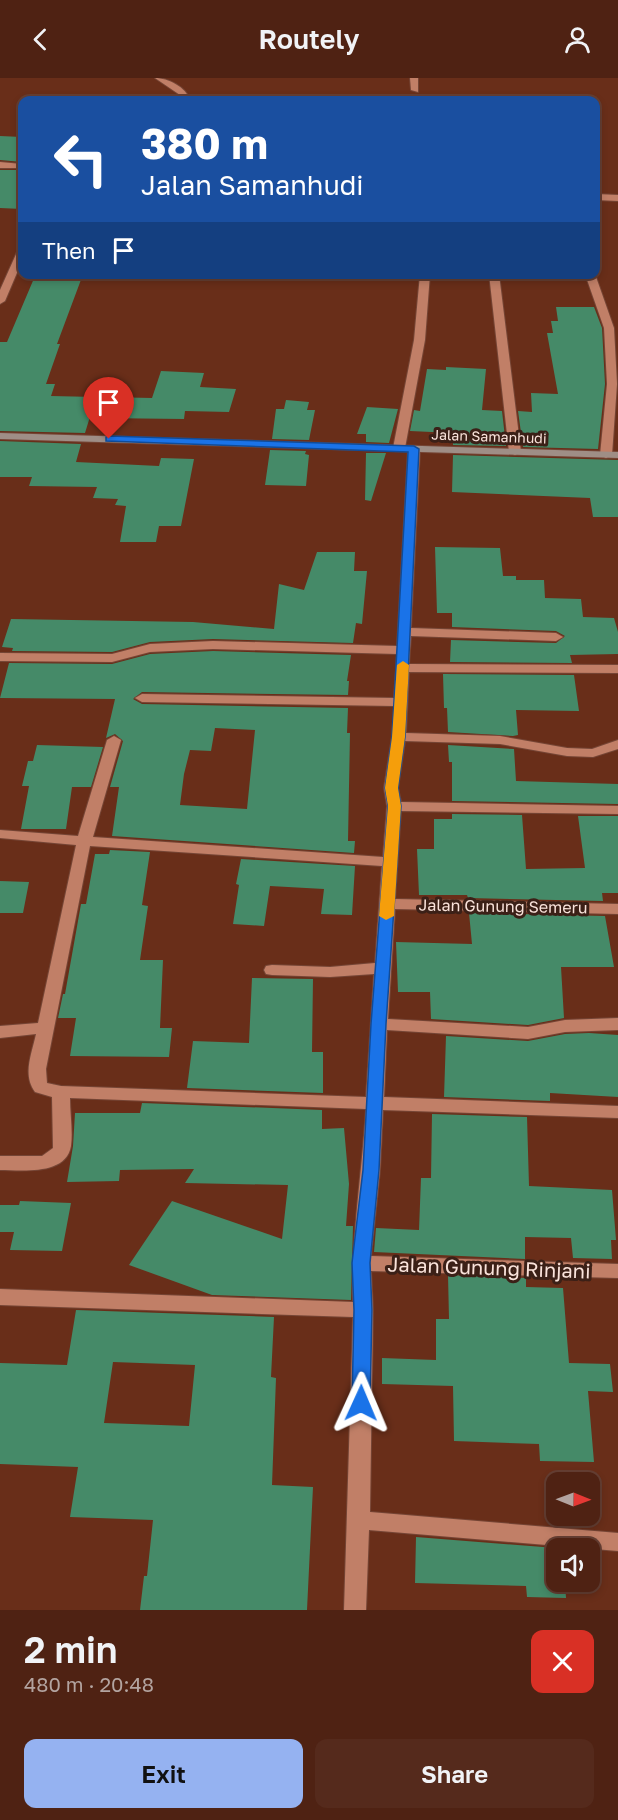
<!DOCTYPE html>
<html lang="en">
<head>
<meta charset="utf-8">
<style>
  :root { --surface:#4f2213; --page:#552a1c; --text:#f1f3f6; --muted:#b3a4a0; --line:#663f33; --accent:#95b2f1 }
  body { margin:0; font-family:"Golos Text",sans-serif; background:var(--page); color:var(--text); height:100vh; display:flex; flex-direction:column; font-size:22px; white-space:nowrap }
  * { box-sizing:border-box; margin:0 }
  p { font-size:20px; color:var(--muted) }
  .icon { flex:none; width:33px; height:33px; fill:none; stroke:currentColor; stroke-width:2; stroke-linecap:round; stroke-linejoin:round }
  .map { position:relative; height:1532px; overflow:hidden }
  .drawer { display:flex; flex-direction:column; background:var(--surface); flex:1 }
  .drawer>* { flex:none }
  .guide { position:absolute; left:18px; top:18px; width:582px; height:183px; border-radius:12px; box-shadow:0 3px 9px #0003,0 0 0 2px var(--line); background:#1a4fa0; color:#fff; overflow:hidden }
  .needle { width:39px; rotate:91deg }
  .tools { position:absolute; left:546px; top:1394px; display:grid; gap:12px }
  .tools a { display:grid; place-items:center; width:54px; height:54px; border-radius:12px; background:var(--surface); box-shadow:0 3px 9px #0003,0 0 0 2px var(--line); font-size:30px }
  .pin { position:absolute; display:grid; place-items:center; width:51px; height:51px; color:#fff; margin:-62px -26px; border-radius:50% 50% 50% 0; rotate:-45deg; box-shadow:0 0 6px #0007 }
  .pin .icon { rotate:45deg }
  .me { position:absolute; width:66px; margin:-33px; rotate:1deg; stroke-linejoin:round; filter:drop-shadow(0 0 4px #0008) }
  .turn { display:flex; align-items:center; gap:21px; height:126px; padding:0 24px; font-size:27px }
  .turn .icon { width:78px; height:78px; stroke-width:2.5 }
  .turn b { display:block; font-size:42px; line-height:51px }
  .then { display:flex; align-items:center; height:57px; padding:0 24px; background:#0003; gap:12px; font-size:22px }
  .round { display:grid; place-items:center; flex:none; width:63px; height:63px; border-radius:12px; background:var(--page) }
  .overview { display:flex; align-items:center; justify-content:space-between; height:102px; padding:0 24px }
  h1 { font-size:36px; font-weight:600; line-height:45px }
  .primary-button { display:flex; gap:12px; margin-top:auto; padding:12px 24px }
  .primary-button a { flex:1; height:69px; border-radius:12px; background:var(--accent); color:#111; font-size:24px; font-weight:600; line-height:69px; text-align:center }
  .primary-button a+a { background:var(--page); color:var(--text) }
  header { display:flex; justify-content:space-between; align-items:center; height:78px; padding:0 24px; background:var(--surface); font-size:27px; font-weight:600 }
  .map>svg:first-child { display:block }
</style>
</head>
<body>
<header><svg class="icon" aria-label="back" viewBox="0 0 24 24"><path d="M15 5l-7 7 7 7"/></svg>Routely<svg class="icon" aria-label="person" viewBox="0 0 24 24"><circle cx="12" cy="8" r="4"/><path d="M4 21q1-7 8-7t8 7"/></svg></header>
<div class="map">
<svg width="618" height="1532" viewBox="0 0 618 1532">
  <rect width="100%" height="100%" fill="#692e19"/>
  <path fill="#458a68" fill-rule="evenodd" d="M0 58 22 59V84L0 82Z
    M0 92H22V131L0 130Z
    M35 198 82 199 57 266H60L46 306H55L51 318 96 319 85 355 0 353V264H7Z
    M556 229H594L602 250 605 306 598 371 523 369 518 333 532 334 531 315 558 316 547 255H553L551 243H558Z
    M446 289 486 291 482 332 502 333 506 368 453 367V355L410 353 414 332 420 333 427 291 446 292Z
    M161 293 204 295 200 309 236 311 229 334 185 333 184 341 99 340 106 319 152 320Z
    M286 322 309 324 307 332H315L309 362 272 361 276 331H284Z
    M367 329 398 331 389 365 366 364V356H357Z
    M0 363 81 366 76 384 159 388 161 380 194 381 181 448H159L156 464H120L126 428 115 427 118 421 93 420 97 409 29 408 32 399H0Z
    M270 372 306 373 305 376 309 377 306 408 265 407Z
    M366 375H386L371 423 365 422Z
    M453 377 618 382V439H593L590 420 452 414Z
    M435 469 500 470 503 498H516V502H544L545 520 581 521 583 539 614 540 618 554V576L570 577 572 585 450 584 451 562 556 565 565 558 556 553 452 549V535H437Z
    M317 474H355L354 493H367L362 546 356 545 353 565 213 561 150 564 112 574 12 573 13 570 2 569 11 541 193 544 274 551 279 506 304 512Z
    M213 573 351 577 347 603H349L348 617 142 614 133 621 142 626 348 630 347 655H350L348 763H355L354 775 112 758 119 709H110L123 663 115 656 106 660 115 621 0 620 9 585 112 586 150 576ZM215 650 255 652 247 731 180 727 184 696 190 672 211 673Z
    M443 596 574 597 579 633 516 632 518 657 513 658 448 654 447 630H444Z
    M37 667 103 669 91 709H72L66 751H21L29 708H22L28 683H33Z
    M448 667 514 671 516 703 618 706V726L452 723V684H449Z
    M452 736 522 737 526 791 585 790 578 738H618V815H602L603 823 468 820 467 817H419L417 771H434V741H452Z
    M110 772 150 774 142 827 148 828 140 882H163L160 950H172L169 979 70 978 76 940H58L63 916H65L81 826H86L95 776H109Z
    M241 781 355 788 352 837 321 836 324 811 270 808 264 848 233 846 239 807 236 806Z
    M0 803 29 804 23 835H0Z
    M469 835 605 838 614 889H561L564 940 528 947 431 941 430 914H398L396 864 472 866Z
    M252 900 313 901 312 974H323V1015L187 1010 193 963 249 965Z
    M589 955 618 957V1019L550 1015V1023L444 1019 446 958 528 963 565 956Z
    M142 1025 322 1032V1051L344 1050 349 1106 346 1148H353L351 1222 212 1217 129 1187 172 1123 282 1161 288 1107 185 1105 194 1091 120 1092 119 1103 67 1104 73 1068 75 1035H140Z
    M432 1036 527 1039 529 1108 612 1112 616 1162H611L612 1181 573 1180 571 1160 525 1159V1181L374 1174 376 1150 419 1152 421 1100H431Z
    M20 1123 71 1125 62 1173 10 1172 14 1154H0V1127H19Z
    M448 1197 526 1200V1209L563 1210 569 1285 610 1286 613 1314 588 1313 594 1384 540 1383 539 1366 454 1363 453 1308 382 1306V1280L436 1282V1241H449Z
    M76 1232 274 1239 271 1299 276 1300 272 1407 313 1409 307 1532H140L144 1498H147L153 1442 70 1439 78 1389 0 1386V1285L67 1287ZM113 1284 195 1287 189 1348 104 1345Z
    M416 1459 556 1470V1503H565L566 1520 527 1519 526 1508 415 1505Z"/>
  <g fill="none" stroke-linecap="round" stroke-linejoin="round">
    <g stroke="#754535" stroke-width="2">
      <path id="street" d="M155 0C168 0 186 9 190 22H182L180 17Z
        M410 0H418V14L411 12Z
        M0 84 22 86V90H0Z
        M596 116 618 117V123L596 122Z
        M22 171V183L5 223 0 226V212L17 174Z
        M420 196H430L425 262 405 370 399 373 393 370 414 262Z
        M489 196H499L521 374 515 377 509 374Z
        M585 196H595L614 250 617 306 612 377 606 380 600 377 607 306 604 250Z
        M414 368 420 371 411 550 556 555 563 559 556 563 411 558 409 586 618 587V595L409 594 406 655 500 658 567 670 592 671 618 662V671L593 679 567 678 500 666 405 663 398 710 401 724 618 728V736L401 733 395 821 618 826V836L395 831 388 941 528 949 565 942 618 940V952L565 954 528 961 387 952 384 1019 618 1028V1040L383 1032 380 1092 371 1178 618 1186V1200L371 1193 373 1232 370 1434 618 1455V1473L369 1452 366 1532H344L353 1239 0 1227V1211L353 1224C351 1160 362 1095 366 1031L70 1020C70 1036 73 1053 71 1068 66 1098 21 1092 0 1092V1078H42L53 1070 52 1019 35 1014C22 997 32 975 36 956L0 960V948L38 945 76 767 0 760V752L78 758 107 662 114 658 121 662 93 759 383 779 387 728 384 710 392 659 394 628 142 624 135 620 142 616 394 620 397 576 213 571 150 574 112 584 0 583V575L112 576 150 566 213 563 397 568 408 371ZM90 768 382 788 375 885 330 889 272 887 266 888 264 892 266 896 272 897 330 899 374 896 366 1019 61 1008 47 1005 46 991Z"/>
    </g>
    <g stroke="#754535" stroke-width="2">
      <path id="secondary" d="M0 355 618 374V380L0 361Z"/>
    </g>
    <use href="#street" fill="#c17f67" fill-rule="evenodd"/>
    <use href="#secondary" fill="#9f8e86" fill-rule="evenodd"/>
  </g>
  <path fill="#1a73e8" stroke="#114b97" stroke-width="1.5" d="M109 358 414 368 419 371 405 659 398 710 401 728 386 946 379 1092 370 1185 372 1232 370 1325 368 1331 361 1333 355 1331 352 1325 354 1232 352 1185 363 1092 371 946 388 728 385 710 392 659 408 374 106 363V359Z"/>
  <path fill="#f59e0b" d="M403 583 409 587 405 659 398 710 401 728 394 838 386 842 379 838 388 728 385 710 392 659 397 587Z"/>
  <g text-anchor="middle" dominant-baseline="central" stroke-width="6" stroke-linejoin="round" paint-order="stroke">
    <g font-size="14" fill="#fae3db" stroke="#3b2017">
      <text transform="translate(489 358) rotate(2)">Jalan Samanhudi</text>
    </g>
    <g font-size="16" fill="#fae3db" stroke="#3b2017">
      <text transform="translate(503 828) rotate(1)">Jalan Gunung Semeru</text>
    </g>
    <g font-size="20" fill="#fae3db" stroke="#3b2017">
      <text transform="translate(489 1189) rotate(2)">Jalan Gunung Rinjani</text>
    </g>
  </g>
</svg>
<div class="tools">
<a><svg class="needle" viewBox="-14 -14 28 28"><path d="M0-13l5 13h-10z" fill="#e53935"/><path d="M0 13l5-13h-10z" fill="#b3a4a0"/></svg></a>
<a><svg class="icon" aria-label="sound" viewBox="0 0 24 24"><path d="M4 9h4l5-4v14l-5-4H4zM17 9q2 3 0 6"/></svg></a>
</div>
<div class="pin" style="left:109px;top:361px;background:#d93025"><svg class="icon" aria-label="arrive" viewBox="0 0 24 24"><path d="M6 21V4h12l-3 4 3 4H6"/></svg></div>
<svg class="me" style="left:361px;top:1325px" viewBox="-20 -20 40 40"><path d="M0-17L14 15 0 8-14 15z" fill="#1a73e8" stroke="#fff" stroke-width="4"/></svg>
<div class="guide">
<div class="turn"><svg class="icon" aria-label="left" viewBox="0 0 24 24"><path d="M17 20v-9H6M10 6l-5 5 5 5"/></svg><div><b>380 m</b>Jalan Samanhudi</div></div>
<div class="then">Then<svg class="icon" aria-label="arrive" viewBox="0 0 24 24"><path d="M6 21V4h12l-3 4 3 4H6"/></svg></div>
</div>
</div>
<section class="drawer">
<div class="overview"><div><h1>2 min</h1><p>480 m · 20:48</p></div><a class="round" style="background:#d93025;color:#fff"><svg class="icon" aria-label="close" viewBox="0 0 24 24"><path d="M6 6l12 12M18 6L6 18"/></svg></a></div>
<div class="primary-button"><a>Exit</a><a>Share</a></div>
</section>
</body>
</html>
